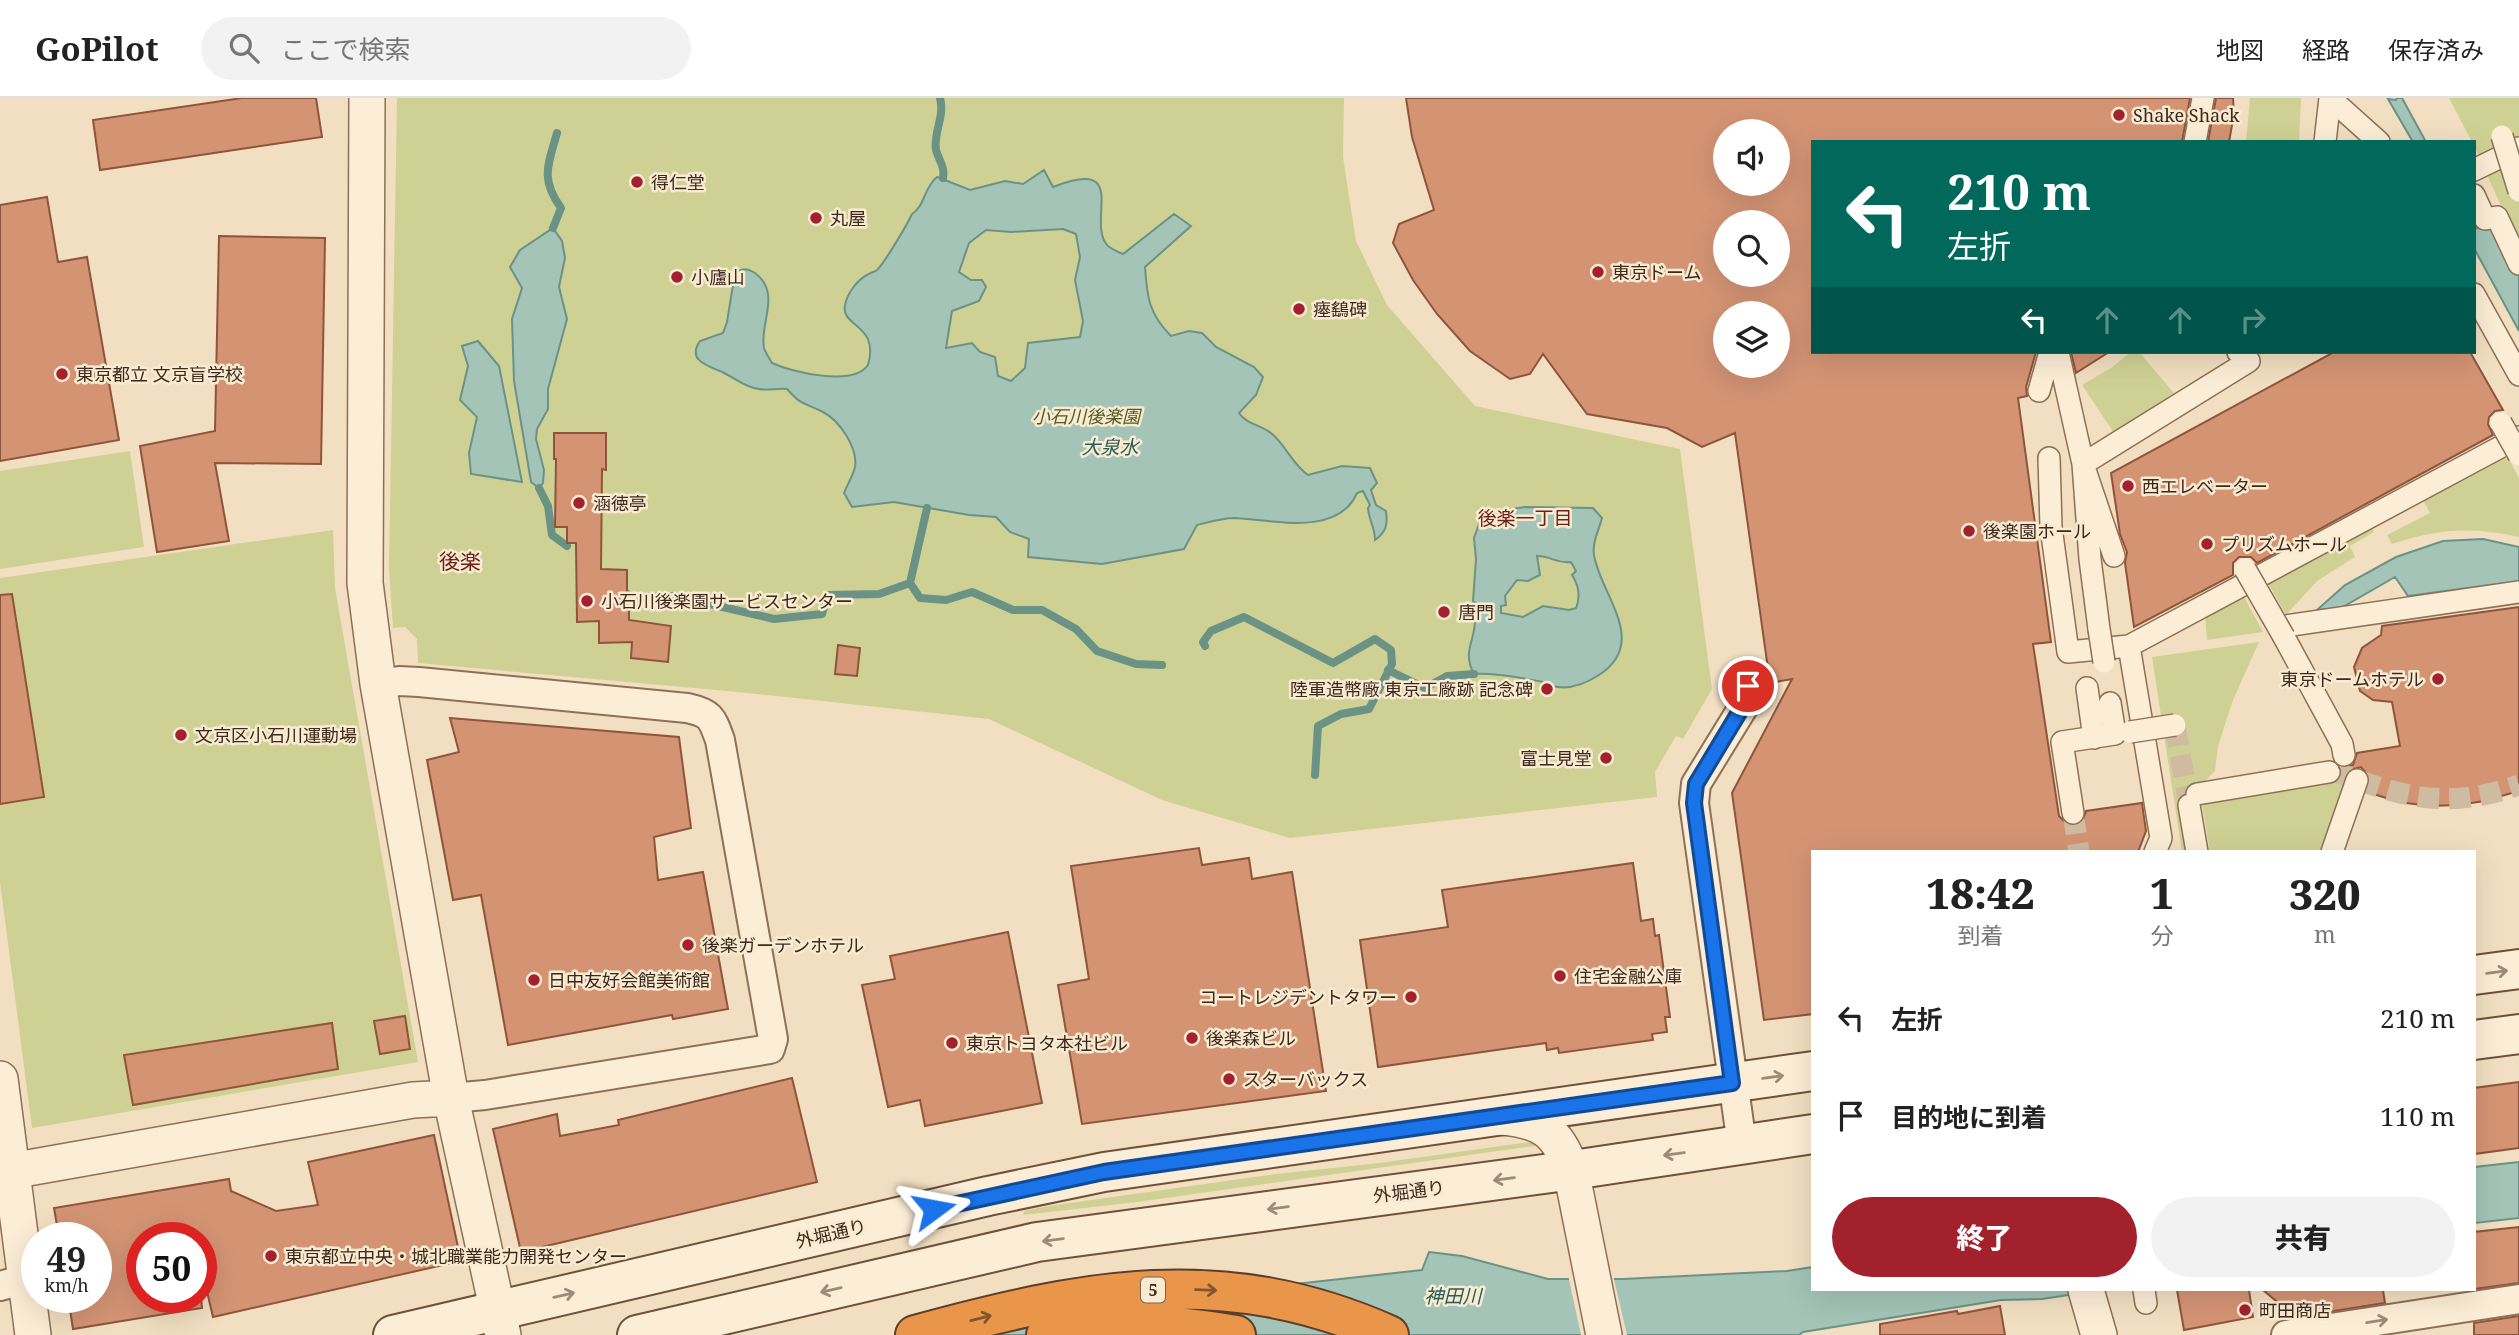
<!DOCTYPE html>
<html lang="ja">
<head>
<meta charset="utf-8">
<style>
  :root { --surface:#fff; --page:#f2f2f2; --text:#222; --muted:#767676; --line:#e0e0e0; --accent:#a2212d }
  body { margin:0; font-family:"Noto Serif","Noto Sans JP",serif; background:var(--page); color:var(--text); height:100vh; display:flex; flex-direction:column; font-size:26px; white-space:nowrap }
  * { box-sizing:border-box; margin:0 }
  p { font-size:23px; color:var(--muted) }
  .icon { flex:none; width:38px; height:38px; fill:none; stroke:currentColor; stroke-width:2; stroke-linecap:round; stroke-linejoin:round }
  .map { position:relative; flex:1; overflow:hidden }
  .side { position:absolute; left:1811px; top:752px; width:665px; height:441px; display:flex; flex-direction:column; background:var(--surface); border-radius:0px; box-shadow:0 7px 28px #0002 }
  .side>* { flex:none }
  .guide { position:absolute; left:1811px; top:42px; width:665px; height:214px; border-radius:0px; box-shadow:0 7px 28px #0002; background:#00695c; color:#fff; overflow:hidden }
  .buttons { position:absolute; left:1713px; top:21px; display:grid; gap:14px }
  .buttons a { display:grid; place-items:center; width:77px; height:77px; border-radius:50%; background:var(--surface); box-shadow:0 7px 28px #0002; font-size:35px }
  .speed { position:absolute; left:21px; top:1124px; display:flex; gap:14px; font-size:35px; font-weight:700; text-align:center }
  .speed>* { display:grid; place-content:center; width:91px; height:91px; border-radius:50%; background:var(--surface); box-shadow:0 7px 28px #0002; line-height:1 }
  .speed small { font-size:18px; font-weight:400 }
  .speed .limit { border:10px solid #d22; background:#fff; color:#111 }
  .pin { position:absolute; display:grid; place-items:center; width:60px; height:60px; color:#fff; margin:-30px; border:4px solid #fff; border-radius:50%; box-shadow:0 2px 7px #0007 }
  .me { position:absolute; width:77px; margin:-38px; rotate:77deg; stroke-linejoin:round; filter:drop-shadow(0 0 5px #0008) }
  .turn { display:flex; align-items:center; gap:24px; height:147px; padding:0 21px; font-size:32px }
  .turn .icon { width:91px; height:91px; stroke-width:2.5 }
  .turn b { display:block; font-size:49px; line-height:60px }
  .lanes { display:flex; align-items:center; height:66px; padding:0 21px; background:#0003; justify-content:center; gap:35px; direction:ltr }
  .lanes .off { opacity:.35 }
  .eta { display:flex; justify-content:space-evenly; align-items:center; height:119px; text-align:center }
  .eta b { font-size:42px; font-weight:800; line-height:49px }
  .cta { display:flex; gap:14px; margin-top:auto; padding:14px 21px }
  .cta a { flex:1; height:80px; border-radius:42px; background:var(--accent); color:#fff; font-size:28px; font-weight:800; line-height:80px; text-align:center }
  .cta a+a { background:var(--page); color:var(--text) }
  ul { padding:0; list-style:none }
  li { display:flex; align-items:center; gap:21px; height:98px; padding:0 21px }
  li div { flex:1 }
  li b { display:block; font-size:26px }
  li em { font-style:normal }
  header { display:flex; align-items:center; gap:42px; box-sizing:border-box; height:98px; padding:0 35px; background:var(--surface); border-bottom:2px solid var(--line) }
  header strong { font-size:33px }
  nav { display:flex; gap:38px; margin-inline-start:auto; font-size:24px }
  .search { width:490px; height:63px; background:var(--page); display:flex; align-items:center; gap:18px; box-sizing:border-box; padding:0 24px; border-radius:38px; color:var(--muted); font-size:26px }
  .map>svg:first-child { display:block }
</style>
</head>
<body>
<header>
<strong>GoPilot</strong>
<div class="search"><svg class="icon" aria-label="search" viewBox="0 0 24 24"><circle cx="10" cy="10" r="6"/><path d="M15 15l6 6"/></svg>ここで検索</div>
<nav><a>地図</a><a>経路</a><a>保存済み</a></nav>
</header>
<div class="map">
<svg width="2519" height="1237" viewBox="0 0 2519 1237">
  <rect width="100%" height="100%" fill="#f2dfc1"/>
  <path fill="#cfd194" d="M397 0H1344L1343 59 1356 143 1387 207 1475 308 1680 351 1712 591 1683 641 1676 638 1655 674 1657 699 1290 740 1162 702 989 621 738 594 418 565 417 541 405 529 393 530 389 470Z
    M2250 0H2301L2299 44H2246Z
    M2449 0H2519V149L2475 49 2474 44H2472Z
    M2131 254H2139L2174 295 2114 335 2082 287 2111 270Z
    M130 353 144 449 0 471V373Z
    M2500 359 2509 361 2519 380V439C2476 428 2434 431 2392 446L2387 437 2430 415 2422 400Z
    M2370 428 2374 434 2350 448 2355 459 2317 483 2286 517 2267 483Z
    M333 432 335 490 418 964 32 1030 0 784V480Z
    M2243 497 2263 534 2207 542 2205 518Z
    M2259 544 2233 602 2218 648 2215 673 2205 683 2191 687 2194 705 2191 754H2182L2152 559Z
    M2334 682 2351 689 2328 754H2210L2201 700Z
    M1536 1043 1541 1047 1137 1104 1023 1117 1024 1113 1049 1108 1276 1076 1379 1065Z"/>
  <path fill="#a4c4b8" stroke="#6a9386" stroke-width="2" fill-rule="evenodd" d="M2397 0H2402L2426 44H2413L2388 1 2396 2Z
    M1044 72 1053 89C1132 58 1085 125 1108 148 1112 151 1118 154 1123 156L1174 116 1191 128 1145 169C1147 199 1149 216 1171 238L1189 233 1202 235 1216 249 1254 269 1263 279 1256 297 1239 315C1246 326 1261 327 1271 335 1286 347 1292 366 1308 377L1342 368 1370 370 1377 385 1371 392 1376 407 1386 413C1388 427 1386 434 1375 442 1375 429 1369 423 1368 410L1370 407 1363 393 1357 395C1338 439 1273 422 1235 420 1223 420 1209 424 1197 427L1184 451 1102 466 1028 459 1029 441 1010 434 996 419 969 417 894 404 852 409 844 395C847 387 853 378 855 369 858 350 840 323 823 314 804 304 803 309 787 291 777 290 768 293 759 291 744 289 737 281 724 275 709 268 686 263 700 243L723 235 727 224 735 175C743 170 747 170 755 175 782 195 759 226 764 250 765 254 770 261 772 265 792 274 853 289 868 267 880 226 840 229 845 207 847 196 857 182 867 177 871 174 873 175 877 172 885 164 907 127 912 116 925 108 924 89 937 79L970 92 1005 83 1023 86ZM1063 131 1076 136 1080 159 1075 182 1083 223 1080 239 1028 245 1025 270 1011 283 998 278 995 259 980 254 972 245 946 250 952 213 979 203 986 189 982 182H971L959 174 969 145 986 132 1011 134Z
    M2499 124 2519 166V233L2475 152 2474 131Z
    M553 130 562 143 565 160 559 189 567 221 548 291V311L537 331 536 341 544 372 543 385 539 390 531 384 514 283 512 221 522 190 510 169 520 152Z
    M478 243 499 268 522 384 471 376 469 355 477 319 460 302 468 268 462 248Z
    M1525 409 1593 410 1602 420C1599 432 1592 444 1594 457 1600 496 1650 544 1599 577 1588 584 1572 591 1558 589 1553 589 1548 585 1543 584 1523 580 1494 575 1474 576 1461 552 1477 542 1475 517L1482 515 1480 509 1473 503 1476 461 1474 440 1479 426 1491 414ZM1537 458C1552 458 1556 466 1571 464L1576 473 1572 477C1579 488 1581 498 1576 510L1569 512 1543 508 1523 519 1501 515V508L1506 507 1505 498 1517 482 1528 483 1540 477Z
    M2483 441 2519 449V483L2408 498 2395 479 2341 510 2317 512 2345 487 2396 459 2443 443Z
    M2519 1064V1120L2475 1125V1069Z
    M1429 1154 1462 1158 1548 1181H1623L1787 1173 1813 1169V1192H2102L2042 1201 2001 1202 1803 1234 1799 1237H945L1185 1198 1422 1172Z"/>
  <path fill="#f2dfc1" d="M1568 1177H1613L1627 1237H1581Z"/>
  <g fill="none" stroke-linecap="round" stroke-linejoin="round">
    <path stroke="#6a9386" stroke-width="8" d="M940 0C945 19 933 35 936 52 939 63 945 68 943 80
      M553 130 561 110C540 81 548 67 557 35
      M539 390 548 408 552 437 567 448
      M927 410 910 485 920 500 946 502 972 494 1013 512H1042L1076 531 1097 553 1136 566 1162 567
      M619 491 632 499 675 498 774 521 822 516 828 497 879 496 910 485
      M1205 548 1203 544 1211 533 1244 519 1333 565 1375 541 1391 552 1392 566 1369 611 1341 616 1318 628 1315 677
      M1388 572 1425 590 1447 578 1474 576"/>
  </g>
  <path fill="#d49474" stroke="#8f553a" stroke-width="2" fill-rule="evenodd" d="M242 0H316L322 39 100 72 93 22Z
    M1406 0H2190L2182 44H1813V254H2036L2026 289 2027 298 2018 300 2051 544 2033 546 2059 718 2068 727 2074 728 2082 725 2086 713 2142 705 2146 733 2138 754H1813V916L1764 922 1732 695 1792 581 1770 585 1735 335 1702 349 1667 330 1587 316 1543 256 1530 276 1510 281 1470 253 1437 216 1413 182 1393 145 1399 126 1434 112 1412 39ZM1726 33H1778V86H1726ZM1726 124H1778V177H1726ZM1726 215H1778V268H1726Z
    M2216 0H2233L2234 16 2229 44H2208Z
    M47 99 58 164 87 159 119 342 0 363V107Z
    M219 138 325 140 321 366 215 365 229 443 157 454 140 348 215 333Z
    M2071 254H2109L2076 275Z
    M2334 254H2470L2503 312 2495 313 2489 319 2488 326 2493 337 2257 465 2251 459H2239L2233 465V477L2134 529 2125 465 2127 454 2120 436 2111 375Z
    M554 335H606V372L602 371 601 471 627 472V509H629V522L671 528 668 564 631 560 632 544 599 545V523L577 524 576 445H567V429H555L556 361H554Z
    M12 496 44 699 0 706V497Z
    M2519 509V693L2484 703 2459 707 2429 708 2399 704 2367 694 2370 679 2361 669 2349 672 2343 683 2340 681 2341 670 2353 667 2357 655 2400 648 2392 604 2373 602 2360 593 2354 569 2362 550 2381 537 2382 528Z
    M838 547 860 550 857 578 835 576Z
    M450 620 679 639 691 730 654 739 658 782 703 774 728 911 673 921 672 917 508 947 481 797 453 802 427 662 459 654Z
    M1199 750 1202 767 1249 760 1252 781 1292 774 1326 993 1082 1026 1058 887 1089 881 1071 768Z
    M1633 765 1641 823 1653 821 1655 838 1659 837 1670 919H1665L1667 934 1652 936 1653 942 1559 955 1558 950 1547 952 1546 945 1378 969 1360 842 1448 829 1442 792Z
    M1008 834 1042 1005 925 1028 920 1002 888 1009 862 887 895 881 890 858Z
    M405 918 410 951 380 956 374 923Z
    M332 925 338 971 133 1007 124 957Z
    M792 980 817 1084 521 1154 493 1031 557 1016 560 1038 619 1027 618 1022Z
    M2519 984V1050L2474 1056V990Z
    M434 1037 461 1163 213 1219 201 1168V1139H142V1199H201L202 1210 73 1231 68 1199H96V1139H59L54 1110 229 1081 231 1093 276 1113 318 1107 308 1064Z
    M2519 1129V1185L2474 1191V1134Z
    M2177 1192H2249L2253 1219 2184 1232Z
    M2263 1192H2383L2385 1205 2295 1219Z
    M2000 1208 2005 1237H1880V1226L1957 1213 1958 1216Z
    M2519 1218V1237H2474V1225Z"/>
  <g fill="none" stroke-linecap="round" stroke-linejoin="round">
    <path stroke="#cebba0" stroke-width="21" stroke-dasharray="21 10" stroke-linecap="butt" d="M2175 627 2189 707
      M2329 674H2336C2405 700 2447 712 2519 687
      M2073 715 2079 754"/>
    <g stroke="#8e6f57" stroke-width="24">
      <path id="pedestrian" d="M2330 0 2379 44
        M2195 44 2203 0
        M2325 44 2330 0
        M2474 72 2519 50
        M2474 97 2485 121 2497 119 2519 166
        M2474 196 2519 277
        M2058 254 2083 366 2114 458
        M2039 293 2050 254
        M2049 360 2051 429 2068 554 2129 548 2519 339
        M2279 529 2519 494
        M2099 531 2090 461 2083 366 2249 263 2238 254
        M2284 539 2342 646 2344 657
        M2129 548 2161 740 2155 754
        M2087 590 2094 640
        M2197 696 2329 674
        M2189 707 2197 754
        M2073 715 2062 644 2115 636 2110 605
        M2332 754 2357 682
        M2144 1192 2146 1205"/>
    </g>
    <g stroke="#8e6f57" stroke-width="32">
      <path id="minor" d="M378 586 399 583 419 584 687 610C711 615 712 620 720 642L773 941 770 951 485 997 451 1000
        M1742 1047 1694 705 1696 686 1747 603 1748 588
        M0 1188 25 1181
        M2286 1237 2519 1201"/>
    </g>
    <g stroke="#8e6f57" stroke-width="38">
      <path id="tertiary" d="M367 0 365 485 378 586 451 1000 503 1237
        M0 981 33 1237
        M1501 1019C1541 1022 1558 1033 1571 1072L1604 1237
        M11 1073 413 1002 451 1000
        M2086 1192 2099 1237"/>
    </g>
    <g stroke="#6f503a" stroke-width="42">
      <path id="secondary" d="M2474 877 2519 871
        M2474 942 2519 936
        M393 1237 988 1098 1104 1074 1813 973
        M637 1237 1037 1144 1566 1073 1813 1036"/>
    </g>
    <g stroke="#5b3e2b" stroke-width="42">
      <path id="motorway" d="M915 1237C1084 1191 1223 1163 1389 1237
        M1046 1237C1107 1224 1174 1226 1236 1237"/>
    </g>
    <use href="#pedestrian" stroke="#fcedd6" stroke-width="21"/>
    <use href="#minor" stroke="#fcedd6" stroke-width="28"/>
    <use href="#tertiary" stroke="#fcedd6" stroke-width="35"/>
    <use href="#secondary" stroke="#fcedd6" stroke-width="38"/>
    <use href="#motorway" stroke="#e9964a" stroke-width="38"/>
    <g stroke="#8e6f57" stroke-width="24" stroke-linecap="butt">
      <path id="pedestrian-bridge" d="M2502 38 2519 93
        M2501 325 2519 357
        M2245 471 2284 539
        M2099 531 2104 564
        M2130 634 2175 627"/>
    </g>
    <use href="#pedestrian-bridge" stroke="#fcedd6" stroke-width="21"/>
  </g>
  <defs><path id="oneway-shaft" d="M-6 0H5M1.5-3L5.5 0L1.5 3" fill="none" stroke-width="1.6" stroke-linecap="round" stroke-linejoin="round" transform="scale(1.75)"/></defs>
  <g stroke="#9c8b79">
    <use href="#oneway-shaft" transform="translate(2497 874) rotate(-8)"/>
    <use href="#oneway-shaft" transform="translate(1773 979) rotate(-8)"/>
    <use href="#oneway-shaft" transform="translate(1674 1056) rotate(172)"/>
    <use href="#oneway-shaft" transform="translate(1504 1081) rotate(173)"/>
    <use href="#oneway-shaft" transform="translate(1278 1110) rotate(172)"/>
    <use href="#oneway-shaft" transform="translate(1053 1142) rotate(172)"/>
    <use href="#oneway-shaft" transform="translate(831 1192) rotate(167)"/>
    <use href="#oneway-shaft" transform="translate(564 1197) rotate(-13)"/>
    <use href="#oneway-shaft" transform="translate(2377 1223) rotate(-9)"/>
  </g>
  <g stroke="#81552e">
    <use href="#oneway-shaft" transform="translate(1206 1192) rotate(2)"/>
    <use href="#oneway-shaft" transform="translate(981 1220) rotate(-14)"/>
  </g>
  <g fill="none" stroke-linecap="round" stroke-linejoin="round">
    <g stroke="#114b97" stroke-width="18">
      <path id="route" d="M934 1111 1104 1074 1732 985 1694 705 1696 686 1746 603 1748 588"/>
    </g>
    <use href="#route" stroke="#1a73e8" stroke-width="12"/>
  </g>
  <g fill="#a2212d" stroke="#f9ead2" stroke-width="2.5">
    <circle cx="2119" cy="17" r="7"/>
    <circle cx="637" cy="84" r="7"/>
    <circle cx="816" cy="120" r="7"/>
    <circle cx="1598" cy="174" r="7"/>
    <circle cx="677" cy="179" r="7"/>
    <circle cx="1299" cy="211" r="7"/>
    <circle cx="62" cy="276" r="7"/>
    <circle cx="2128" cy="388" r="7"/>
    <circle cx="579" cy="405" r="7"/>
    <circle cx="1969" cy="433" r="7"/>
    <circle cx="2207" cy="446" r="7"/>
    <circle cx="587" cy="503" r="7"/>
    <circle cx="1444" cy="514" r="7"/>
    <circle cx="2438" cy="581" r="7"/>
    <circle cx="1547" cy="591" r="7"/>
    <circle cx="181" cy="637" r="7"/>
    <circle cx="1606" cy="660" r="7"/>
    <circle cx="688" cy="847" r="7"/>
    <circle cx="1560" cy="878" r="7"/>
    <circle cx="534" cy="882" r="7"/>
    <circle cx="1411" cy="899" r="7"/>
    <circle cx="1192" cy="940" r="7"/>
    <circle cx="952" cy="945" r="7"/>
    <circle cx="1229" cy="981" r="7"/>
    <circle cx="271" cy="1158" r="7"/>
    <circle cx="2245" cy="1212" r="7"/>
  </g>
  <g text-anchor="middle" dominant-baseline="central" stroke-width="5" stroke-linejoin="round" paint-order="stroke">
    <rect fill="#f9ead2" stroke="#756353" stroke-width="2" x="1141" y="1179.5" width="24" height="25" rx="5"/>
    <g font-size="16" font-weight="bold" fill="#3c291c">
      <text x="1153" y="1192">5</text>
    </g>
    <g font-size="18" fill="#3c291c" stroke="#f9ead2" text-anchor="start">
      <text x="2133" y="17">Shake Shack</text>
      <text x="651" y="84">得仁堂</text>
      <text x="830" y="120">丸屋</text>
      <text x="1612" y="174">東京ドーム</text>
      <text x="691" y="179">小廬山</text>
      <text x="1313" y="211">瘞鷂碑</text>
      <text x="76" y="276">東京都立 文京盲学校</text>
      <text x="2142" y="388">西エレベーター</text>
      <text x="593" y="405">涵徳亭</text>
      <text x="1983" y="433">後楽園ホール</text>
      <text x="2221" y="446">プリズムホール</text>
      <text x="601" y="503">小石川後楽園サービスセンター</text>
      <text x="1458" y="514">唐門</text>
      <text x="2424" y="581" text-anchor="end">東京ドームホテル</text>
      <text x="1533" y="591" text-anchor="end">陸軍造幣廠 東京工廠跡 記念碑</text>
      <text x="195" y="637">文京区小石川運動場</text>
      <text x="1592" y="660" text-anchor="end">富士見堂</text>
      <text x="702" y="847">後楽ガーデンホテル</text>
      <text x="1574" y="878">住宅金融公庫</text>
      <text x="548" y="882">日中友好会館美術館</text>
      <text x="1397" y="899" text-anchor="end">コートレジデントタワー</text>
      <text x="1206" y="940">後楽森ビル</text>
      <text x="966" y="945">東京トヨタ本社ビル</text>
      <text x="1243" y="981">スターバックス</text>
      <text x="285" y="1158">東京都立中央・城北職業能力開発センター</text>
      <text x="2259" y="1212">町田商店</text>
    </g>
    <g font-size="18" font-style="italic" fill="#515a21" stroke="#f9ead2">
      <text x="1086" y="318">小石川後楽園</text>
    </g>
    <g font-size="18" fill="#3c291c" stroke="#f9ead2">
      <text transform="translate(1409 1093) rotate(-7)">外堀通り</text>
      <text transform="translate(831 1135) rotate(-13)">外堀通り</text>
    </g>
    <g font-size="19" font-style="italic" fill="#2a5d56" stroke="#f9ead2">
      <text x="1110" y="349">大泉水</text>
      <text x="1453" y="1198">神田川</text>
    </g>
    <g font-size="19" fill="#6d2218" stroke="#f9ead2">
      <text x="1525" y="420">後楽一丁目</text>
    </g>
    <g font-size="21" fill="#6d2218" stroke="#f9ead2">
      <text x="460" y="463">後楽</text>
    </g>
  </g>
</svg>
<div class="buttons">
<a><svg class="icon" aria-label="sound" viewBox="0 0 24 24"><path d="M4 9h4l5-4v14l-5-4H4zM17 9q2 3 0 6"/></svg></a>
<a><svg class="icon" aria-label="search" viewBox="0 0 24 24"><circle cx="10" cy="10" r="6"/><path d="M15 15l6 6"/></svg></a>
<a><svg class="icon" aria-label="layers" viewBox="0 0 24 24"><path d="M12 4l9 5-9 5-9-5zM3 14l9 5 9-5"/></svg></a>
</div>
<div class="speed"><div>49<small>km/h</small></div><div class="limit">50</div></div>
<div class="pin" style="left:1748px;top:588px;background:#d93025"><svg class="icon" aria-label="arrive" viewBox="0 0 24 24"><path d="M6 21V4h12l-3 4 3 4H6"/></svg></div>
<svg class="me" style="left:934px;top:1111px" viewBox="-20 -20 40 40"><path d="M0-17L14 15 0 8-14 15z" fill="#1a73e8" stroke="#fff" stroke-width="4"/></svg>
<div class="guide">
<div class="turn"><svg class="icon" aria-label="left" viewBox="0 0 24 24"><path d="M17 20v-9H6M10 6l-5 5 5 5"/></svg><div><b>210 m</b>左折</div></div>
<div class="lanes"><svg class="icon" aria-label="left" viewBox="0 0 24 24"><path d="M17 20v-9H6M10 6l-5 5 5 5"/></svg><svg class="icon off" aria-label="ahead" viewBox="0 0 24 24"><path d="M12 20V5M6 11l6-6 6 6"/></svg><svg class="icon off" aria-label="ahead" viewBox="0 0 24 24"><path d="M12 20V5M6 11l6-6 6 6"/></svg><svg class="icon off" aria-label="right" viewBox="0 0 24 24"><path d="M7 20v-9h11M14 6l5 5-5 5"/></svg></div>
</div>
<section class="side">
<div class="eta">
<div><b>18:42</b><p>到着</p></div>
<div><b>1</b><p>分</p></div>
<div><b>320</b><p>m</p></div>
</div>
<ul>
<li><svg class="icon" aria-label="left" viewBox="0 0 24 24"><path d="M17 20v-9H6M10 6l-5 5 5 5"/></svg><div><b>左折</b></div><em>210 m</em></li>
<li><svg class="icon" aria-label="arrive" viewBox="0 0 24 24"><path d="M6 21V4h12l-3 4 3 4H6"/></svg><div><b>目的地に到着</b></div><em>110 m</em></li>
</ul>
<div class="cta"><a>終了</a><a>共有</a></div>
</section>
</div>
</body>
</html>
